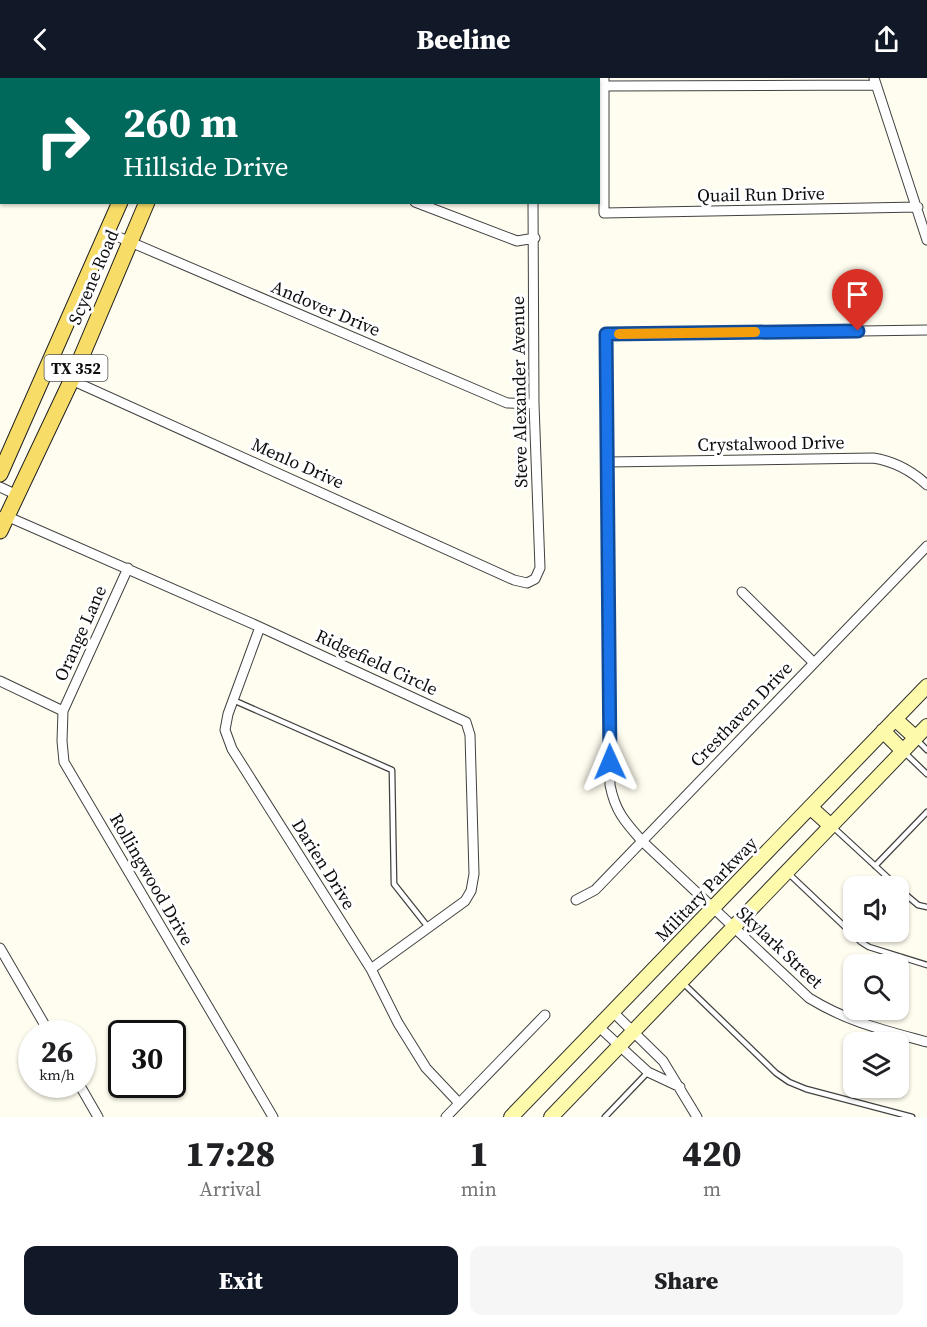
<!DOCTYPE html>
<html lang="en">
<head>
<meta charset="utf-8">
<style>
  :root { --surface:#fff; --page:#f6f6f6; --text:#202124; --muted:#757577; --accent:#111827 }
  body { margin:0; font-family:"Source Serif 4",serif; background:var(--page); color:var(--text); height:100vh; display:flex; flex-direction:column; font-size:22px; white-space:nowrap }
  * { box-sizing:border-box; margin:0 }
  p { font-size:20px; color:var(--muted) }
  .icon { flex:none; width:33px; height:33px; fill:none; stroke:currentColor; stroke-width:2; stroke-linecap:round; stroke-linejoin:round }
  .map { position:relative; height:1039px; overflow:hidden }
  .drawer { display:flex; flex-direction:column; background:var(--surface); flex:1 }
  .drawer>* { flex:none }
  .guide { position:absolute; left:0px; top:0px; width:600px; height:126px; box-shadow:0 2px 4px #0004; background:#00695c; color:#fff; overflow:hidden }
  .buttons { position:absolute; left:843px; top:798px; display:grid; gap:12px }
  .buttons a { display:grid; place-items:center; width:66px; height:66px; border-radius:12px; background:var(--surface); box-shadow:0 2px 4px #0004; font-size:30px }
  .speed { position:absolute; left:18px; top:942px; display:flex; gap:12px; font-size:30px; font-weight:700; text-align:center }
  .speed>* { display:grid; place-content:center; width:78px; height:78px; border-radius:50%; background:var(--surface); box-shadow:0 2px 4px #0004; line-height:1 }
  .speed small { font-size:15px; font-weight:400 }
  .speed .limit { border:3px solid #111; border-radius:9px; background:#fff; color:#111 }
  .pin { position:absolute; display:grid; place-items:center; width:51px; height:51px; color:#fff; margin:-62px -26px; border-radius:50% 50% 50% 0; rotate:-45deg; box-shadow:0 0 6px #0007 }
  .pin .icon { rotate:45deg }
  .me { position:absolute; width:66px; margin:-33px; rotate:359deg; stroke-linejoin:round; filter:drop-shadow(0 0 4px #0008) }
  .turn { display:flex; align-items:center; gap:21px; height:126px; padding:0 24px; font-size:27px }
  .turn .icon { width:78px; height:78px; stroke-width:2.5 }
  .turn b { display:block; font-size:42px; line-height:51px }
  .eta { display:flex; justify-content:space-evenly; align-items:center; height:102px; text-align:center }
  .eta b { font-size:36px; font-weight:800; line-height:42px }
  .action { display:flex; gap:12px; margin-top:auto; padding:12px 24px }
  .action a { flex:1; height:69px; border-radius:12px; background:var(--accent); color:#fff; font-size:24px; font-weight:800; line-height:69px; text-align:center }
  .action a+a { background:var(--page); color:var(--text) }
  header { display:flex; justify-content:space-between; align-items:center; height:78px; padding:0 24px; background:var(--accent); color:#fff; font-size:27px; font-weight:800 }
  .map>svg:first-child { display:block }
</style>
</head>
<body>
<header><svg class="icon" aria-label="back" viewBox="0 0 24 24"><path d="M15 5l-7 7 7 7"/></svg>Beeline<svg class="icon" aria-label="share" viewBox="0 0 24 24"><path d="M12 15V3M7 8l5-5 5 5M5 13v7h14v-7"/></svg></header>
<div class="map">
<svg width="927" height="1039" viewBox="0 0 927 1039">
  <rect width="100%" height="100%" fill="#fffdef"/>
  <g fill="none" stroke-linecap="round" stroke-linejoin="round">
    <g stroke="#414141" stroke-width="7">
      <path id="lane" d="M233 622 392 692 394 806 428 849
        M916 661 927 672
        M905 675 927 696
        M833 749 897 808
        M875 788 927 734
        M787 794 861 864 869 869 927 887
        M898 810 918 827 927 829
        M683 905 776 995 789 1004 806 1011 912 1039
        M605 1039 648 994"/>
    </g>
    <g stroke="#414141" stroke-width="11">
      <path id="street" d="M525 0 527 2
        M604 0V135L918 129
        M874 0 927 162
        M604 8 876 7
        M0 30H2
        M415 124 517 163 535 160
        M107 154 507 325 534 326
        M927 252 606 257 610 707C615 733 625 744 642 763L809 920C848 944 883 952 927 964
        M47 291 514 502 527 505 535 501 540 490 534 326 533 124
        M607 384 873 380C893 383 912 393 927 407
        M0 409 17 417
        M4 437 260 549 466 644 470 657 474 796 471 813 465 823 371 891
        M128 490 63 633 62 663 64 684 273 1039
        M742 514 814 585
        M260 549 228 636 225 652 232 671 371 891 398 945 426 990 459 1025
        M0 603 63 633
        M576 822 595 812 927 468
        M0 870 50 956
        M613 934 663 983 697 1039
        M599 949 648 994 680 1009
        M79 1006 98 1039
        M446 1039 545 937"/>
    </g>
    <g stroke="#303030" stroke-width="16">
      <path id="secondary" d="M895 641 916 660
        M883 653 903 673
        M810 729 831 748
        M511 1039 927 608
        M551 1039 927 648"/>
    </g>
    <g stroke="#1f1f1f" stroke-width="17">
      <path id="primary" d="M175 2 176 0
        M202 2 203 0
        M0 396 120 124
        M0 453 72 301 147 124"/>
    </g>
    <use href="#lane" stroke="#fff" stroke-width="4.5"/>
    <use href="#street" stroke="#fff" stroke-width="9"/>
    <use href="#secondary" stroke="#fefaab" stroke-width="14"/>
    <use href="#primary" stroke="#f7dd67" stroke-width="15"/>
  </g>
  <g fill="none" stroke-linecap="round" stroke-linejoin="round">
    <g stroke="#114b97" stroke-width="15">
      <path id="route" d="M610 684 606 256 858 253"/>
    </g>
    <use href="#route" stroke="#1a73e8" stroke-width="10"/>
    <path stroke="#f59e0b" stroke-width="10" d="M619 256 755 254"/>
  </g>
  <g text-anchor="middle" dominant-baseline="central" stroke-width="6" stroke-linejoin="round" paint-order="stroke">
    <rect fill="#fff" stroke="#565656" stroke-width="1.5" x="44.5" y="277" width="63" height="26" rx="4.5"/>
    <g font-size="16" font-weight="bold" fill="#0e0e0e">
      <text x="76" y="290">TX 352</text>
    </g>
    <g font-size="18" fill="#0e0e0e" stroke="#fff">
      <text transform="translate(761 116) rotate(-1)">Quail Run Drive</text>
      <text transform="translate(93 199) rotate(-67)">Scyene Road</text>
      <text transform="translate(326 230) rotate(23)">Andover Drive</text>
      <text transform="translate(519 314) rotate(-91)">Steve Alexander Avenue</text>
      <text transform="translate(771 365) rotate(-1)">Crystalwood Drive</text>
      <text transform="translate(298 385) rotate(24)">Menlo Drive</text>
      <text transform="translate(80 555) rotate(-66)">Orange Lane</text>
      <text transform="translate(377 584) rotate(25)">Ridgefield Circle</text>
      <text transform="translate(741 636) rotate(-46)">Cresthaven Drive</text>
      <text transform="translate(324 786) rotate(58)">Darien Drive</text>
      <text transform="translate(152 801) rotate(60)">Rollingwood Drive</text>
      <text transform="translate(706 811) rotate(-46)">Military Parkway</text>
      <text transform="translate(780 869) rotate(43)">Skylark Street</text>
    </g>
  </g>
</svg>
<div class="buttons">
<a><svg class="icon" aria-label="sound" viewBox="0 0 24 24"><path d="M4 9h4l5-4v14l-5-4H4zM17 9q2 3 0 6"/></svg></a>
<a><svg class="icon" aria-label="search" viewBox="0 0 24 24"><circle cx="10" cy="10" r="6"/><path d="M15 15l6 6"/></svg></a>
<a><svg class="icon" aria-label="layers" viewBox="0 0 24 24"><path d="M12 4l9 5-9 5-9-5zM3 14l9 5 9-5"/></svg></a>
</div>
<div class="speed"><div>26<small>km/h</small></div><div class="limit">30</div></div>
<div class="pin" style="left:858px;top:253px;background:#d93025"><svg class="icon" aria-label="arrive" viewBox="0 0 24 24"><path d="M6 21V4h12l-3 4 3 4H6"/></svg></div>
<svg class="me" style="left:610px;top:684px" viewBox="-20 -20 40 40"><path d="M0-17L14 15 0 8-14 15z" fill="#1a73e8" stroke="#fff" stroke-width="4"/></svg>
<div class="guide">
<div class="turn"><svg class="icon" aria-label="right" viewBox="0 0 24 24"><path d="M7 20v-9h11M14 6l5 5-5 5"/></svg><div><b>260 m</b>Hillside Drive</div></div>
</div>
</div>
<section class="drawer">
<div class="eta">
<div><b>17:28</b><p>Arrival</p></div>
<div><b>1</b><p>min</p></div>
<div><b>420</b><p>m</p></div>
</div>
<div class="action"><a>Exit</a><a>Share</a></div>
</section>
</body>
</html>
